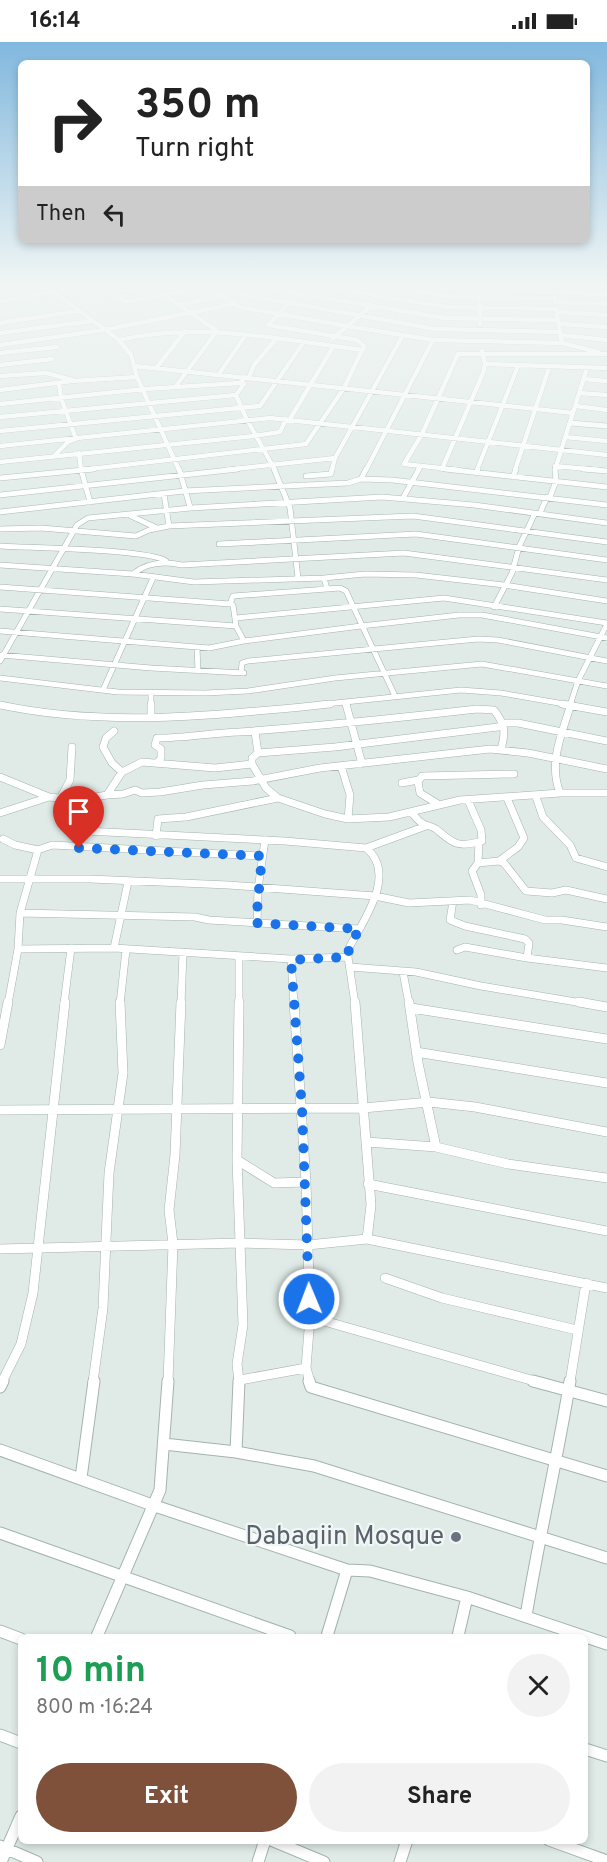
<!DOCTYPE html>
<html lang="en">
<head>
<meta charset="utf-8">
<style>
  :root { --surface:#fff; --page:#f2f2f2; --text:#222; --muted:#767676; --accent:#7f513a }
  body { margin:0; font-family:Overpass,sans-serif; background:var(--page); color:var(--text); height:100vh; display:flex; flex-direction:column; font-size:22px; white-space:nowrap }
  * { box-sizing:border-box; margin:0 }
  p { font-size:20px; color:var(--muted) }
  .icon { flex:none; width:33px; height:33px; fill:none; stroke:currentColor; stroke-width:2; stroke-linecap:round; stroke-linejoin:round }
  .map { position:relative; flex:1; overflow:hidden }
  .panel { position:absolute; left:18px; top:1592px; width:570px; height:210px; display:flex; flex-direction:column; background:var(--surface); border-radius:9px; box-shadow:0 3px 9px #0003 }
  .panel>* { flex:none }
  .banner { position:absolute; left:18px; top:18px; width:572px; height:183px; border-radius:9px; box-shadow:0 3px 9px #0003; background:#fff; color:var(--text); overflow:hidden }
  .pin { position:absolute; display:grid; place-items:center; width:51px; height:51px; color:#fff; margin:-62px -26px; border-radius:50% 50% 50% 0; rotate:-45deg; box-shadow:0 0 6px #0007 }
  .pin .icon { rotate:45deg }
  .me { position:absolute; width:66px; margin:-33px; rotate:359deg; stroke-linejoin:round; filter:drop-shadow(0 0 4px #0008) }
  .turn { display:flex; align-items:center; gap:21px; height:126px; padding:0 18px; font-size:27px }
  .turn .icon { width:78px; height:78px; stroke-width:2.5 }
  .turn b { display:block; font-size:42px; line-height:51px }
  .then { display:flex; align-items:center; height:57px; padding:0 18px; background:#0003; gap:12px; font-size:22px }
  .round { display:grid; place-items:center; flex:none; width:63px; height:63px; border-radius:32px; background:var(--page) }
  .summary { display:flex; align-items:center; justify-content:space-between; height:102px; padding:0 18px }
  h1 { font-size:36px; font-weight:700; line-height:45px; color:#1e9e55 }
  .primary-button { display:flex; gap:12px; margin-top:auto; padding:12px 18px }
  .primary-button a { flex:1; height:69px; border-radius:36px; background:var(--accent); color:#fff; font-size:24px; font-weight:700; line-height:69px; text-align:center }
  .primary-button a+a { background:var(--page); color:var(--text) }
  .status { display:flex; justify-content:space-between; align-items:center; height:42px; padding:0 30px; background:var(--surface); direction:ltr }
  .status svg { height:16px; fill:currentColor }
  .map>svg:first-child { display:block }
</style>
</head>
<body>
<div class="status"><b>16:14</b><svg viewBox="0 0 49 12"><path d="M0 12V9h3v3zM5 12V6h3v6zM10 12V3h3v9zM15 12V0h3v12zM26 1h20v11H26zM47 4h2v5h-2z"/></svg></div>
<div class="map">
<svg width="607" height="1820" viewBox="0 0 607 1820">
  <rect width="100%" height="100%" fill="#e0ebe7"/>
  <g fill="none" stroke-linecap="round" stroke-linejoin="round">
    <g stroke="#a3b3ae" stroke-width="5">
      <path id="minor-far4" d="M43 242 119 298 131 313 137 335 179 428
        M149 242 217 289 176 344
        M202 242 240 265 347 284 433 298 562 301
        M243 242 444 276 557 278
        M374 242 453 255 555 256
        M314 243 447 265 556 267
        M445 245 480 247
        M484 245 607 253
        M115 251 124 259H130L206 245
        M235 251 435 287 560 290
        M106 252 162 242
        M0 259 96 242
        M555 260 607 262
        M178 263 220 254
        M557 270 607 273
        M557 273 562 301 598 310
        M0 281 78 269
        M480 282 479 248 484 245
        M560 282 607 285
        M0 291 92 279
        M560 293 607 298
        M333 296 371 264
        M119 298C199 279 282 298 363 308
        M0 303 104 288 234 262
        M0 311 57 305
        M485 322 607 326
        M0 323 52 317
        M134 324 573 371
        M157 325 185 289
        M219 332 245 294
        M0 334 46 331 72 338
        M249 335 254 323 275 298
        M584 337 607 339
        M0 348 72 339 137 335
        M579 351 607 353
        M236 353 246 376 275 428
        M0 362 145 347 240 341
        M576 364 607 368
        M0 375 236 353 244 342 240 341 245 335
        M290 377 333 305
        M0 389 260 364 303 301
        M565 395 607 399
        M0 404 270 376 607 413
        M79 411 81 428
        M54 414 68 400 76 397 61 356 59 342
        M0 420 254 394 280 390 286 377
        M555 424 599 428
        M442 427 483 331 485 322 482 309
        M81 428 306 402 344 346 364 304 357 298 268 283 288 262 316 242
        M225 428 335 416
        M332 428 335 416 403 293
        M366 428 433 298
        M418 428 420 425
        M459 428 404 422 422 392 458 312H607
        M477 428 518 324
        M515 428 549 326
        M555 428 587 326"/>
    </g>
    <g stroke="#a3b3ae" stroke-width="6">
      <path id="minor-far3" d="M81 427 90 460
        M179 427 190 465
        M274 427 290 466 298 536
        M445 427 607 445
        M583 427 607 429
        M476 431 478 427
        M306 434 331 432 332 427
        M513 435 516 427
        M0 436 94 427
        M361 437 366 427
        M164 452 169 484
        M0 453 238 427
        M550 455 556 439 555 427
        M403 456 419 427
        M0 470 184 449 348 441 361 437 392 438 607 463
        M540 471 547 455
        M131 474 157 486
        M0 487 41 486 136 494 149 488 169 484 413 474 607 500
        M219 502 416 492 607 518
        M0 504C29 506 148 507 166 519
        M0 523 133 532 194 540 324 536 365 532 416 533 504 543 607 559
        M133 532C147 520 164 519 182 523L404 511 607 538
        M324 536 327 547 340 546 346 549 395 654
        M0 545 230 562
        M494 565 512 531 519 505 535 471
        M0 567 236 584
        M236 576 444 556 607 581
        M0 589 209 606 244 599 361 584 459 573H482L607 596
        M244 599 236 584 233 563 230 562 233 554 327 547
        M197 605 198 629
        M1 613 151 626 244 631
        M0 619 77 483 88 476 191 466 382 455 474 463 607 481
        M241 631 242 621 248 619 478 597 498 598 607 619
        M0 636 118 650 205 651 248 649 335 636 482 622 607 644
        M103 648 153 536
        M151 651V663
        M345 660 346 663
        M316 663 461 648 501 651 570 663
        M570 663 578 639 607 582"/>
    </g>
    <g stroke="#a3b3ae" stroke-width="8">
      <path id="minor-far2" d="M151 662V676
        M346 662 362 722
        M562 662 607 670
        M0 663C108 686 221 673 330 662
        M114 689 106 696 103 705 112 721 122 730
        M255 690 258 711 252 716V722L266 746 278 756 325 772 348 777 389 775 460 758 560 751H607
        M258 711 335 705 498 685 506 681H518L607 699
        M158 720 161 716V707L155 703 157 696C185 696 212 691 239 690 319 684 398 676 477 667L494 668C505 682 506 690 501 707
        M341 724 350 753 348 777
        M0 735 49 755 0 771
        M402 741 418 738
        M560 751C548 720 562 692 571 662
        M107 753 123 752 135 748 142 751 160 750 203 743 253 739 320 726 490 707 528 711 607 727
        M538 753 536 755 543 775 570 803 576 816 607 825
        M49 755 78 758 107 753 122 730 142 720 215 726 252 722
        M60 757 70 738 72 705
        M468 758 481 788 482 799 479 800 478 821 472 829 481 853V863
        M438 762 420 751 418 740 422 734 514 732
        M408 771H412C415 774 418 779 422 781 426 784 432 784 436 787 452 800 456 806 479 800
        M86 789 285 799 366 806C398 832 363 879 349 906L348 915 355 962
        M156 794 158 777 186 775 278 756
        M3 797 15 803 38 808
        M366 806 426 784
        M499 819 518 805 524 796 507 756
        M478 821 499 819 504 821 526 849 552 851 566 848 607 857
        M0 837H90L228 843 375 854 409 861 470 858 545 878H562L607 885
        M453 859 450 878 465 884 525 897 529 901 527 916
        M20 871 195 875 209 878 359 887
        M257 881 258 847 265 798
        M114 906 128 840
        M18 907 114 906 291 917 294 962
        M457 908 465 905 527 916 607 926
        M239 914V962
        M291 917 348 915
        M350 925 416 930 481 944 588 962
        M403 930 409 962
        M8 962 18 907 20 871 38 808 52 803 262 814
        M64 962 71 906
        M120 962 126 908
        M181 962 183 911"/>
    </g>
    <g stroke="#a3b3ae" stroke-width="10">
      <path id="minor-far1" d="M239 960 237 1118 243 1283 237 1322 239 1340
        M294 960 306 1140 310 1275 306 1326 310 1340
        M355 960 371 1163 367 1197
        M409 960 418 1021 436 1105
        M579 960 607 965
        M411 966 607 997
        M0 1003 8 960
        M416 1010 607 1041
        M0 1068 363 1066 429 1060 475 1065 607 1090
        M367 1100 436 1105 508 1122 607 1136
        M237 1118 274 1141 306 1140
        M368 1142 607 1189
        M0 1207 240 1201 308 1203 367 1197 607 1246
        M385 1236 442 1256 577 1288
        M310 1275 538 1340
        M240 1338 306 1326
        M2 1340 21 1302 33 1251 65 960
        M93 1340 103 1266 109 1131 123 1031 120 960
        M168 1340 173 1202 169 1168 175 1113 181 960
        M570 1340 586 1241"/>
    </g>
    <g stroke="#a3b3ae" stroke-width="13">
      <path id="minor" d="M309 1339 311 1345 607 1434
        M533 1339 607 1359
        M0 1345 3 1339
        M164 1402 236 1410 314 1424 607 1516
        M0 1408 155 1464 347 1528 370 1529 467 1555 607 1602
        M236 1410 239 1339
        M81 1436 94 1339
        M0 1491 290 1594
        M526 1574C539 1495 557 1418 570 1339
        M0 1589 21 1597
        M97 1594 160 1448 168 1339
        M327 1594 347 1528
        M458 1594 467 1555
        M0 1693 21 1701
        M585 1707 607 1714
        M271 1798 324 1820
        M549 1798 607 1819
        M0 1804 37 1820
        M1 1820 21 1774
        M258 1820 265 1798
        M400 1820 407 1798"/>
    </g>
    <g stroke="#a3b3ae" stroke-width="6">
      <path id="tertiary" d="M570 381 607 384"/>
    </g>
    <use href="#minor-far4" stroke="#fff" stroke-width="4.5"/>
    <use href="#minor-far3" stroke="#fff" stroke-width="5"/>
    <use href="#minor-far2" stroke="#fff" stroke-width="7"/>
    <use href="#minor-far1" stroke="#fff" stroke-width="9"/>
    <use href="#minor" stroke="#fff" stroke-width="11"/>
    <use href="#tertiary" stroke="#fff" stroke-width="5"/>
  </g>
  <linearGradient id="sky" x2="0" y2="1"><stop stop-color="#81b8de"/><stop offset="0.49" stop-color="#f1f6f4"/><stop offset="1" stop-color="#f1f6f4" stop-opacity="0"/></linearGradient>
  <rect width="607" height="497" fill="url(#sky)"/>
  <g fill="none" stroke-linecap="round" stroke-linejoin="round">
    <path stroke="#1a73e8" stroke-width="10" stroke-dasharray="0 18" d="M79 806 262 814 256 881 359 887 349 906 348 915 291 918 302 1067 309 1257"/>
  </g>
  <circle fill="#6b7280" stroke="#f0f7f4" stroke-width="2" cx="456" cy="1495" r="6"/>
  <g text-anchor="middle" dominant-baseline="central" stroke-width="4.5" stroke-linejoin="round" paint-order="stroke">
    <g font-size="26" fill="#5b616d" stroke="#f0f7f4" text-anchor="end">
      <text x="444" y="1495">Dabaqiin Mosque</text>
    </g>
  </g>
</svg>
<div class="pin" style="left:79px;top:806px;background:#d93025"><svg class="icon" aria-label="arrive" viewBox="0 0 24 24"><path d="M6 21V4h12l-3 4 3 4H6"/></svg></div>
<svg class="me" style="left:309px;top:1257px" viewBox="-20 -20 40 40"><circle r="17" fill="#1a73e8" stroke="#fff" stroke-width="3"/><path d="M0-11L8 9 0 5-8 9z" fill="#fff"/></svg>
<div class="banner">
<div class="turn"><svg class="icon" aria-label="right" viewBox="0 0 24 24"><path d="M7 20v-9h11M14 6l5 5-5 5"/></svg><div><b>350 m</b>Turn right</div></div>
<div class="then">Then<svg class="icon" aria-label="left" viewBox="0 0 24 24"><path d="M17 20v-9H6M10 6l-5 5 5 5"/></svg></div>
</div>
<section class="panel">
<div class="summary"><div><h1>10 min</h1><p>800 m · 16:24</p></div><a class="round"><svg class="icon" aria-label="close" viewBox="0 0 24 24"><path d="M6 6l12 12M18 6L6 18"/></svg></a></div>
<div class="primary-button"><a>Exit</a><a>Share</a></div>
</section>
</div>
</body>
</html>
